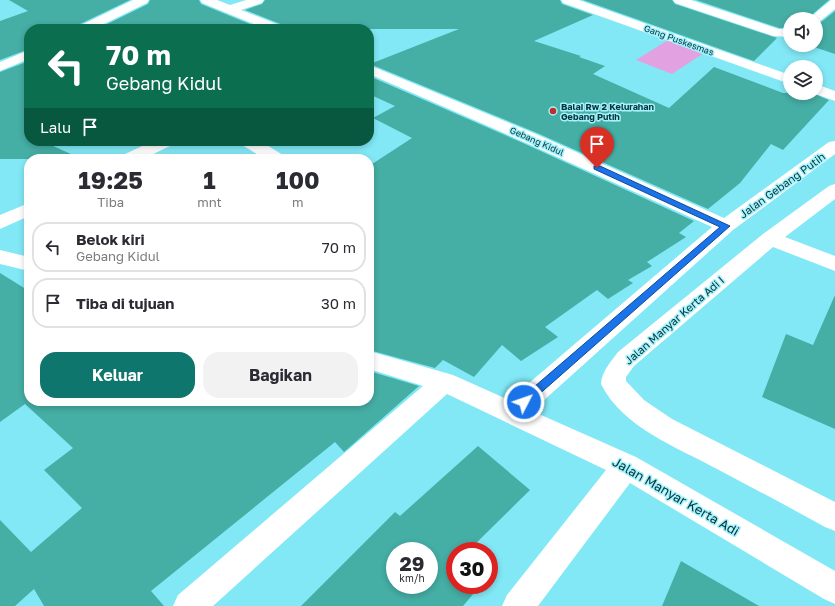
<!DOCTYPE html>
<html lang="id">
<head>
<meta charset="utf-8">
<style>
  :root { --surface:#fff; --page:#f2f2f3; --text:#2b2b33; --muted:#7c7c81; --line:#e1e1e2; --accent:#0f766e }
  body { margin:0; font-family:"Golos Text",sans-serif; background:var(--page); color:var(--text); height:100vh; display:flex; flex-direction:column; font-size:15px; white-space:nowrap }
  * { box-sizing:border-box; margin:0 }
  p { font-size:13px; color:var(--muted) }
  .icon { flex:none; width:22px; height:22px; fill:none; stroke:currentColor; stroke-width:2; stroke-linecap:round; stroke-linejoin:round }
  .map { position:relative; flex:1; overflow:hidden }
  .panel { position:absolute; left:24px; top:154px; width:350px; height:252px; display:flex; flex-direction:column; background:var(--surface); border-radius:16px; box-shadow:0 2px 6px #0003 }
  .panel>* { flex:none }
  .hud { position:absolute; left:24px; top:24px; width:350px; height:122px; border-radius:16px; box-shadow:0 2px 6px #0003; background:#0b6e4f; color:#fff; overflow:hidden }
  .buttons { position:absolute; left:783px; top:12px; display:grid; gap:8px }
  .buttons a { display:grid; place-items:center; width:40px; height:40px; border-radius:50%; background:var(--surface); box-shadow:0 2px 6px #0003; font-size:20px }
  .speed { position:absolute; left:386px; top:542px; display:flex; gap:8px; font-size:20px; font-weight:700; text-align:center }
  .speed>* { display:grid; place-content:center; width:52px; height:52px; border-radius:50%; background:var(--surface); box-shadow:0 2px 6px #0003; line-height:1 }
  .speed small { font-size:10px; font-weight:400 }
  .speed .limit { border:6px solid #d22; background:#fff; color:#111 }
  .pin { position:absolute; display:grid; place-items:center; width:34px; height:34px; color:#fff; margin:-41px -17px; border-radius:50% 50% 50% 0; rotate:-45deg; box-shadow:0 0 4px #0007 }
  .pin .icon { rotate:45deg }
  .me { position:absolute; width:44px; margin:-22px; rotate:49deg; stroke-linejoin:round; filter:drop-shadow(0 0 3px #0008) }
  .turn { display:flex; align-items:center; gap:14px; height:84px; padding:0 16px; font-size:18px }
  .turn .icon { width:52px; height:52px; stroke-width:2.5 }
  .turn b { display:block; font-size:28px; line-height:34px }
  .then { display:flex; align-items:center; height:38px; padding:0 16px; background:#0003; gap:8px; font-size:15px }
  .eta { display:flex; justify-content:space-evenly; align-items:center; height:68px; text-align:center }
  .eta b { font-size:24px; font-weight:700; line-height:28px }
  .button { display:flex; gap:8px; margin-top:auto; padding:8px 16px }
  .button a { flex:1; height:46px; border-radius:16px; background:var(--accent); color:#fff; font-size:16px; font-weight:700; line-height:46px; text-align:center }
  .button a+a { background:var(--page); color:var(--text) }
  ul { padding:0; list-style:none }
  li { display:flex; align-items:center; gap:12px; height:50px; margin:0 8px 6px; padding:0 8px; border:2px solid var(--line); border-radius:16px }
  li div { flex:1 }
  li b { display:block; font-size:15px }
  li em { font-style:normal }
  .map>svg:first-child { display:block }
</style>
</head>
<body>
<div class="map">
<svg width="835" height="606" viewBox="0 0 835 606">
  <rect width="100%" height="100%" fill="#82e8f6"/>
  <path fill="#e2a2e1" d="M668 40 704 53 672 74 636 60Z"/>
  <path fill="#45aea5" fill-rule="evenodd" d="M9 0H130L78 25 76 29H29V49L0 60V21L28 11Z
    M150 0H199L201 4 262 29H97L148 4Z
    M265 0H560L562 4 593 15 534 41 581 56 579 57 605 66 593 74 669 108 714 67 783 93H812L829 100 783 150 771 144 740 183 708 209 537 133 370 64 459 29H285L283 25 245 10 262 4Z
    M583 0H672L675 4 777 38 754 61Z
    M696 0H829L807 19H790V28H779Z
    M835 11V54L808 45H816V24L820 23Z
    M29 61V141H42L82 159H0V72Z
    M369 76 523 143 694 221 679 233 686 237 647 262 652 266 628 280 633 283 608 299 597 290 545 327 558 337 521 361 502 345 474 377 443 360 435 368 369 350V166L412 138 373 118 395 106 369 94Z
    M0 273 29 291V401H369V371L419 386 344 452 335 442 151 591 164 606H44L34 589 15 606H0V520L31 552 82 508 44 470 73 448 25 404 0 422Z
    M835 295V429L762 397 786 334 813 345Z
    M478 446 530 490 468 551H455V585L480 586 463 606H301L395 512 400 516ZM395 551H429V585H395Z
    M681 561 759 606H662Z"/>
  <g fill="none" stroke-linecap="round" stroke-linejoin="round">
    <path fill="#fff" fill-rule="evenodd" d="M133 0H149L147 3 94 29H77L79 26Z
      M200 0H217L230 5 246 0H264L262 3 241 10 282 26 284 29H266L202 3Z
      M561 0H579L790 75V84L563 3Z
      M673 0H691L779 29H790V37L773 36 675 3Z
      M831 0H835V9L819 22H816V19H808Z
      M29 50V59L0 71V62Z
      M369 65 536 134 724 218 829 142 835 141V154L733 230 532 411 636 457 835 571V604L824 599 630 483 538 606H502L507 595 606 470 447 394 213 606H173L178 595 423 386 369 369V351L453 375 509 400 712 227 524 142 369 74Z
      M816 84 835 91V101L813 93H816Z
      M153 141H174L172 145 143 159H120L123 155Z
      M240 141H260L283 155 286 159H265L242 145Z
      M835 184V199L785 237 835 256V271L773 247 634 366 626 377V381L644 400 672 419 835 502V531L825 527C789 507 753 488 717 469 677 447 623 428 601 384 602 371 610 363 618 352L763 234 829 186Z
      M29 203V216L0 229V215Z
      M0 250 29 257V271L0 264Z"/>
  </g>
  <path fill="#1a73e8" stroke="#114b97" d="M594 166H600L730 226 527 405 524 406 520 405 518 402 520 399 720 227 594 169Z"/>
  <circle fill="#bd2f2b" stroke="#a4f2fd" stroke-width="1.5" cx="553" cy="111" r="4"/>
  <g text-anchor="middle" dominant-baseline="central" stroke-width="3" stroke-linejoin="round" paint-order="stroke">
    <g font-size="9" fill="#05353b" stroke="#a4f2fd">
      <text transform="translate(679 40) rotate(20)">Gang Puskesmas</text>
      <text transform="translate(537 141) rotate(24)">Gebang Kidul</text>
    </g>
    <g font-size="9" font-weight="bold" fill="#05353b" stroke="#a4f2fd" text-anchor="start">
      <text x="561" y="106">Balai Rw 2 Kelurahan<tspan x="561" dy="10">Gebang Putih</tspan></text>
    </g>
    <g font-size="11" fill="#05353b" stroke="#a4f2fd">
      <text transform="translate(782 185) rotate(-36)">Jalan Gebang Putih</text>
      <text transform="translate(674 320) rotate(-41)">Jalan Manyar Kerta Adi I</text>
    </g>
    <g font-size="13" fill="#05353b" stroke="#a4f2fd">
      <text transform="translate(676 496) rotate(30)">Jalan Manyar Kerta Adi</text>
    </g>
  </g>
</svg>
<div class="buttons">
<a><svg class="icon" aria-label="sound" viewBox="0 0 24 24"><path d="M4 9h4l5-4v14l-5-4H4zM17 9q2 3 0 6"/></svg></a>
<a><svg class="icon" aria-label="layers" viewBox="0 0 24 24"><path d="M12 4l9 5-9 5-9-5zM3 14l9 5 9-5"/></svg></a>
</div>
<div class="speed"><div>29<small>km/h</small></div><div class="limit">30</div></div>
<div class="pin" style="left:597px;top:168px;background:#d93025"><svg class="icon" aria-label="arrive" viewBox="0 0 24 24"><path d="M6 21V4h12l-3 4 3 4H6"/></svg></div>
<svg class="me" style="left:524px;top:402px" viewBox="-20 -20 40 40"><circle r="17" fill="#1a73e8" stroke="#fff" stroke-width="3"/><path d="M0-11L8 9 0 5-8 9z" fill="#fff"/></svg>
<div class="hud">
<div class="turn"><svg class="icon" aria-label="left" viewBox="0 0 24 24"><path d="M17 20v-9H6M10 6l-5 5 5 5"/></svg><div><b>70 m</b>Gebang Kidul</div></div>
<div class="then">Lalu<svg class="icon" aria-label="arrive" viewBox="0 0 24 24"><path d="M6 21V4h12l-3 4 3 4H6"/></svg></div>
</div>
<section class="panel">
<div class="eta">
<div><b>19:25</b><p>Tiba</p></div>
<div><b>1</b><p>mnt</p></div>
<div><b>100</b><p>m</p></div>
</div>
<ul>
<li><svg class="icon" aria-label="left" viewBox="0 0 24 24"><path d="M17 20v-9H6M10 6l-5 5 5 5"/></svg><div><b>Belok kiri</b><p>Gebang Kidul</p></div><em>70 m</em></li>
<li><svg class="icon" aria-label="arrive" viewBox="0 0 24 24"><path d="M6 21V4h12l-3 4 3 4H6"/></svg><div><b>Tiba di tujuan</b></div><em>30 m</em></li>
</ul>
<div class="button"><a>Keluar</a><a>Bagikan</a></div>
</section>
</div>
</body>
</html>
